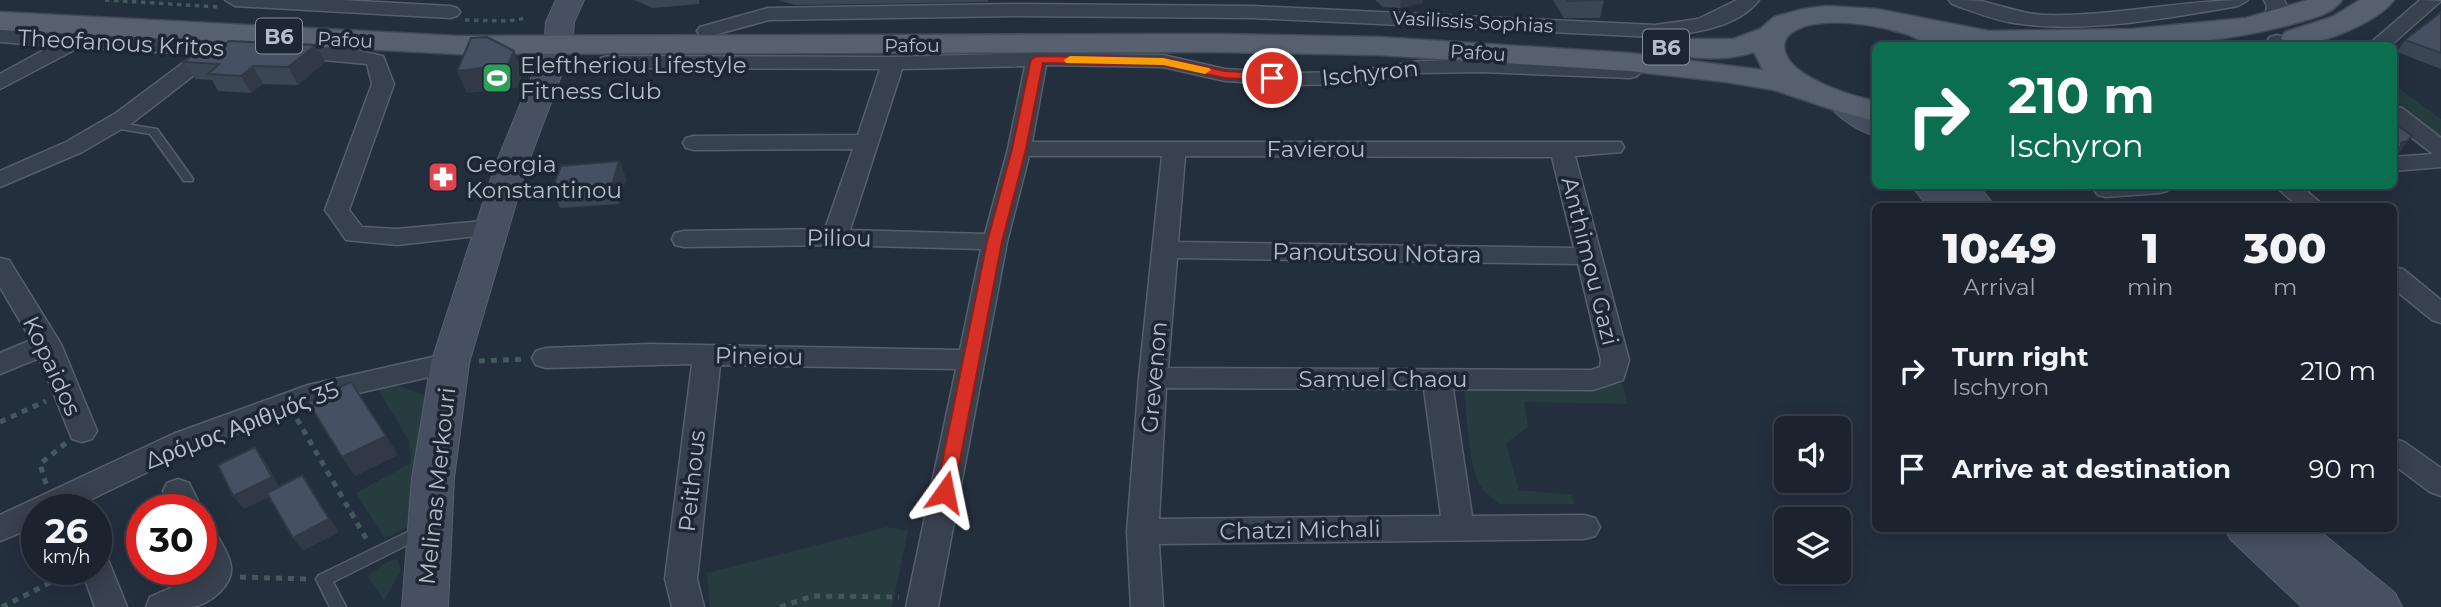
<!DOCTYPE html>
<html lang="en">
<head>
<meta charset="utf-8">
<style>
  :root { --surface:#1b232e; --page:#282f3a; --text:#f1f3f6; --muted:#a0a4aa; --line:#39404a }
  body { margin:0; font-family:Montserrat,sans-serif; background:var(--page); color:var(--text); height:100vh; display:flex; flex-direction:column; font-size:26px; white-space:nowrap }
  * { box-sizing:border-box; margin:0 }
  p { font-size:23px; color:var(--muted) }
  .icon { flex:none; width:38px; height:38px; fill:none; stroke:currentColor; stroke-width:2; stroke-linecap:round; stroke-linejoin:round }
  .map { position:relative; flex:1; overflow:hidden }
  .details { position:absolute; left:1872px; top:203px; width:525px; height:329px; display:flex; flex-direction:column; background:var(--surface); border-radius:10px; box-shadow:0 4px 18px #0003,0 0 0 2px var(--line) }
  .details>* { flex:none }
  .hud { position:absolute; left:1872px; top:42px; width:525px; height:147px; border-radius:10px; box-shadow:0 4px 18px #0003,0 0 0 2px var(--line); background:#0b6e4f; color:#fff; overflow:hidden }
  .controls { position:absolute; left:1774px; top:416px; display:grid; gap:14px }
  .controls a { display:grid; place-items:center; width:77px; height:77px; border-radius:10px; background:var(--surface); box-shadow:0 4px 18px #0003,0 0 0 2px var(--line); font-size:35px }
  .speed { position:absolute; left:21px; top:494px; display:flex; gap:14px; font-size:35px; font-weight:700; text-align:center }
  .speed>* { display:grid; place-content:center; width:91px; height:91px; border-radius:50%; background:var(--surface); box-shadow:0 4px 18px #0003,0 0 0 2px var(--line); line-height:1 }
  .speed small { font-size:18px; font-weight:400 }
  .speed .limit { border:10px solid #d22; background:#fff; color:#111 }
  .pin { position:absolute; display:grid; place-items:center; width:60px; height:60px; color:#fff; margin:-30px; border:4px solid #fff; border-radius:50%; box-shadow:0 2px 7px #0007 }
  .me { position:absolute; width:77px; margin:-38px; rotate:12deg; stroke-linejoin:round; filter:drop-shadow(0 0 5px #0008) }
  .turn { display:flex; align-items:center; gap:24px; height:147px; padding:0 21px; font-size:32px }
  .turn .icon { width:91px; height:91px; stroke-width:2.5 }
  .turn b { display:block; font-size:49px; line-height:60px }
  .eta { display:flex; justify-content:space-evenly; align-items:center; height:119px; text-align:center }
  .eta b { font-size:42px; font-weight:800; line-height:49px }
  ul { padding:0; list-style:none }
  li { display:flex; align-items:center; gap:21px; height:98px; padding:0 21px }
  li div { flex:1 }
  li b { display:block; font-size:26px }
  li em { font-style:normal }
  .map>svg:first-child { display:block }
</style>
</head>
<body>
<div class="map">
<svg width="2441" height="607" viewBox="0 0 2441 607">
  <rect width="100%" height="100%" fill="#242f3e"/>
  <path fill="#263c3f" d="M2394 85 2441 119V142L2394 108Z
    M1474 383 1623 384 1627 404 1524 402 1528 427 1506 443 1519 490 1572 495 1574 504H1499C1491 497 1481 490 1477 479 1468 455 1467 417 1464 391Z
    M395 384 426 396 421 493 409 526 385 539 356 493 411 463 409 441 378 389Z
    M887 527 908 531 892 607H710L707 573Z
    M397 559 401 571 384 600 367 576 387 562Z"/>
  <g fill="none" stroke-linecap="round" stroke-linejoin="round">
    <g stroke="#565f6c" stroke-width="3">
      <path id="lane" d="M113 122 157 129 193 179 192 181H184L150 134 109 127 108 125Z
        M422 525 427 527 429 531 427 535 333 582 346 607H330L316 579 319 575Z"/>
    </g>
    <g stroke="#565f6c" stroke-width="3">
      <path id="street" d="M225 0H341L450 6 457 8 460 12 457 16 450 18 235 6Z
        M1737 0H1759C1737 29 1688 34 1655 37L1253 18 1014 16 769 20 707 37 700 35 697 31 700 27 768 8 1014 4 1253 6 1655 25 1698 19Z
        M1949 0C1959 0 1971 0 1981 1 2003 6 2022 14 2044 15 2112 17 2180 0 2248 0L2238 6C2168 18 2084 34 2014 23 1993 20 1972 11 1952 4Z
        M2264 0H2284L2287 6 2281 25H2267L2264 21 2267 6Z
        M2420 0 2441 1 2390 46H2367Z
        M0 30 237 44 244 46 247 50 244 54 220 55 132 123 82 152 0 187V171L66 142 116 113 195 54 78 48 0 89V74L51 46 0 42Z
        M2277 35 2284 37 2293 46H2270L2267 41 2270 37Z
        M286 46 351 49 383 56 394 84 349 210 362 227 397 229 494 220 503 223 506 228 503 233 397 245 346 240 325 210 372 84 367 64 279 56 276 52 279 48Z
        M1037 53 1163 55 1225 69 1296 73 1350 72 1420 61 1482 60 1637 68 1641 72 1637 76 1630 78 1482 72 1420 73 1350 84 1296 85 1225 81 1163 67 1046 65 1032 142H1621L1624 147 1621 152 1575 156 1629 360 1623 380 1593 390 1453 389 1472 516 1584 515 1595 518 1600 527 1595 536 1584 539 1159 544 1163 607H1131L1127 532 1139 378 1162 156H1029L1007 242 938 607H906L956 369 720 365 697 579 704 607H672L665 579 692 364 546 368 536 365 532 358 536 351 546 348 651 344 960 350 981 249 835 245 684 247 675 245 672 239 675 233 684 231 825 229 853 149 694 150 686 148 683 143 686 138 694 136 858 135 880 69 608 68 601 66 598 62 601 58 608 56 893 57ZM1025 66 1008 149 985 234 850 230 902 69ZM1185 156 1552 157 1574 248 1178 242ZM1177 258 1578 264 1601 360 1600 367 1592 370 1168 368ZM1166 388 1424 389 1441 516 1159 519Z
        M2394 106 2402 108 2441 138V167L2394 171V157L2433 154 2394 124Z
        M2097 186H2171L2167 191 2159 193 2106 197 2098 195 2094 190Z
        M2275 186H2301L2324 206H2298Z
        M0 258 9 260 61 344 97 431 92 439 82 442 72 439 39 358 0 374V353L31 340 0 287Z
        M2394 267 2403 269 2441 300V323L2432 320 2394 289Z
        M450 353 460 356 464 363 460 370 323 401 193 450 71 509H37V526L0 541V515L173 434 308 385Z
        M2394 439 2404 442 2441 468V496L2430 492 2394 465Z
        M178 479 189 483 202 509 201 511 172 509 163 491 167 483Z
        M201 524 212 527C218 538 227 550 230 562 237 583 210 605 191 607 176 607 160 607 146 607L150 597 189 580 201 569Z
        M96 553 107 557 127 607H95L81 569H96Z"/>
    </g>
    <g stroke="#565f6c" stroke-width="2">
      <path id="secondary" d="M556 0H584L574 22 572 47 527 166 469 363 454 478 448 607H402L412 478 431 363 495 166 544 47 546 22Z
        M1843 95 1854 97 1876 113V136C1859 132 1838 118 1828 104L1832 97Z
        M1912 186H1979L1995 206H1927Z
        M2224 528H2316L2395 593 2402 607H2302L2231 540Z"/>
    </g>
    <g stroke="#414a57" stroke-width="3">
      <path id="primary" d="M2308 0H2342C2332 15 2312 18 2296 23 2191 53 2080 46 1972 46 1966 44 1956 40 1951 41 1946 42 1942 46 1936 46 1926 45 1916 37 1906 34 1876 25 1837 18 1805 26 1797 29 1788 33 1785 41 1776 74 1853 97 1876 101V121L1834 110 1774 90 1726 82 1629 71 1379 55 1217 52 457 54 0 30V12L457 36 1217 34 1379 37 1629 53 1763 70 1754 52C1731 60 1700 60 1676 54L1672 48 1676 42 1687 39H1733L1760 29 1774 17 1803 9 1826 6 1877 9 1989 31 2132 29 2246 18Z
        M2360 0H2394C2379 22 2312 50 2285 44L2281 38 2285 32 2332 17Z"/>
    </g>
    <path stroke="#44595c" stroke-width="3.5" stroke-dasharray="4.5 4.5" stroke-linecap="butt" d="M105 0 219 7
      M465 20 509 21 527 18"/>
    <path stroke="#44595c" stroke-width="5" stroke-dasharray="6 6" stroke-linecap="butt" d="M479 361 526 359
      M297 419 368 542
      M0 422 46 401
      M46 484 40 464 66 443
      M240 577 308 579
      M2 607 73 571
      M780 607 813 596 899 597"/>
    <use href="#lane" fill="#38414e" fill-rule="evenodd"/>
    <use href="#street" fill="#38414e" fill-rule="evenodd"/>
    <use href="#secondary" fill="#465061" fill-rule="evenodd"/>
    <use href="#primary" fill="#56606e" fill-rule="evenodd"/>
  </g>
  <path fill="#3b4654" d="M634 0H699V4L653 8Z
    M778 0H988V2L795 5Z
    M1375 0H1423V3L1400 8 1383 7Z
    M1553 0H1604L1600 18H1564Z
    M2441 12V69L2397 52 2405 40Z
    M184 62H325L298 85 263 84 251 93 218 91 212 80 195 79Z
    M2394 123 2403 148 2398 154 2394 156Z
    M619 161 626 179 619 204 560 208 552 190Z"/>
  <path fill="#303945" d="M1401 0H1423V3L1400 8Z
    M316 45 325 62 298 85 288 67Z
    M514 51 523 73 517 88 467 93 457 71Z
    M253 66 263 84 251 93 241 76Z
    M2412 136 2398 154 2395 155 2401 147V143Z
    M619 161 626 179 619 204 612 185Z
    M386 436 398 455 355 476 342 457Z
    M255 447 265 461 282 491 244 509 233 496Z
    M302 475 339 532 303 551 293 538Z"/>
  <path fill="#455162" stroke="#303945" stroke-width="2" d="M1567 0H1604L1567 1Z
    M2441 12V53L2405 40Z
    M487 37 514 51 508 65 457 71 471 38Z
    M229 41 316 45 288 67 253 66 241 76 208 74 219 64 184 62 207 43 225 44Z
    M2394 123 2412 136 2407 141 2401 143V147H2394Z
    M619 161 612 185 552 190 561 166Z
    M351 382 386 436 342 457 308 402Z
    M255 447 272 477 233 496 218 465Z
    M302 475 329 519 293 538 267 493Z"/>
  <path fill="#d93025" stroke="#8d1f18" stroke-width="2" d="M1037 56 1163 58 1225 71 1272 74 1279 78 1272 81 1225 78 1163 65 1043 63 1026 149 1002 242 954 492 952 497H939L936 492 987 242 1012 149 1031 59Z"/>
  <path fill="#f59e0b" d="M1070 56 1163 58 1209 68 1211 70 1205 74 1163 65 1066 63 1064 60Z"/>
  <defs>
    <g id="stadium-square" transform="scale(1.575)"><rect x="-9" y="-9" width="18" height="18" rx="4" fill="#2e9e5b" stroke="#1d2633"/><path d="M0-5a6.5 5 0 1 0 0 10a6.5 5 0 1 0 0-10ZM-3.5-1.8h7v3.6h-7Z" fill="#fff"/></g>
    <g id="pharmacy-square" transform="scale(1.575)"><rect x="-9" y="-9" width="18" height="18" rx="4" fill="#e0444e" stroke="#1d2633"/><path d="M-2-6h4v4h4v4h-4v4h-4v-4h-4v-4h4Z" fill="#fff"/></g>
  </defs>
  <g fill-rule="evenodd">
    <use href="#stadium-square" x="497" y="78"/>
    <use href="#pharmacy-square" x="443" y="177"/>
  </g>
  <g text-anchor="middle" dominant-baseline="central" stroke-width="7" stroke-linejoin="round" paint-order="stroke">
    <g font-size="19" fill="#b4bcc9" stroke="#1d2633">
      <text transform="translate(1473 22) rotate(3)">Vasilissis Sophias</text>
      <text transform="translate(345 40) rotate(3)">Pafou</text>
      <text x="912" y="45">Pafou</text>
      <text transform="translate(1478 53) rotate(4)">Pafou</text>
    </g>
    <g fill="#1d2633" stroke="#878f9c" stroke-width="2">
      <rect x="256" y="18.5" width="46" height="35" rx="5"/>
      <rect x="1643" y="29.5" width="46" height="35" rx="5"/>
    </g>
    <g font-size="21" font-weight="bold" fill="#b4bcc9">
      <text x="279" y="36">B6</text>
      <text x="1666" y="47">B6</text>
    </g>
    <g font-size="23" fill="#b4bcc9" stroke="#1d2633">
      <text transform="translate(121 43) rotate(3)">Theofanous Kritos</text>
      <text transform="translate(1370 73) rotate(-6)">Ischyron</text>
      <text x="1316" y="149">Favierou</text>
      <text transform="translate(839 238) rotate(1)">Piliou</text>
      <text transform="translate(1377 253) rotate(1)">Panoutsou Notara</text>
      <text transform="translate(1590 261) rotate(76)">Anthimou Gazi</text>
      <text transform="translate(759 356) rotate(1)">Pineiou</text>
      <text transform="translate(52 366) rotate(65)">Kopaidos</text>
      <text transform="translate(1154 377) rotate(-85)">Grevenon</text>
      <text x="1383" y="379">Samuel Chaou</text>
      <text transform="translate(242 425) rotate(-21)">Δρόμος Αριθμός 35</text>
      <text transform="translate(692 481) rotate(-84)">Peithous</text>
      <text transform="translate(437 486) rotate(-84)">Melinas Merkouri</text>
      <text transform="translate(1300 530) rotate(-1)">Chatzi Michali</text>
    </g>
    <g font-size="23" fill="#b4bcc9" stroke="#1d2633" text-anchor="start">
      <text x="520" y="65">Eleftheriou Lifestyle<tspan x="520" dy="26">Fitness Club</tspan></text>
      <text x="466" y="164">Georgia<tspan x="466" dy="26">Konstantinou</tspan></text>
    </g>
  </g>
</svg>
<div class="controls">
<a><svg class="icon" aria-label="sound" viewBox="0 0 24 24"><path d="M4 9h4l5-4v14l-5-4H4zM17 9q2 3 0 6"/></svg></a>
<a><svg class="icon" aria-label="layers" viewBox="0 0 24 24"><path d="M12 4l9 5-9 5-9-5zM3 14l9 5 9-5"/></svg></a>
</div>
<div class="speed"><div>26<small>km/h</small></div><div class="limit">30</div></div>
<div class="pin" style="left:1272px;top:78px;background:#d93025"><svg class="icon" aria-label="arrive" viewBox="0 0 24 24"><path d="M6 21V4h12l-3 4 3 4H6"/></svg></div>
<svg class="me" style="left:945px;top:492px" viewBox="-20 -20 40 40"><path d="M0-17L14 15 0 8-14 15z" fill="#d93025" stroke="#fff" stroke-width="4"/></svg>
<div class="hud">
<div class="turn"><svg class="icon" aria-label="right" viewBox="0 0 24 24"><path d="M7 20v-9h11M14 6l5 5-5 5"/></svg><div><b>210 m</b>Ischyron</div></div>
</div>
<section class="details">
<div class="eta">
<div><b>10:49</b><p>Arrival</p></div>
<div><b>1</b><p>min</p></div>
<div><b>300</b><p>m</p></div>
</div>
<ul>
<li><svg class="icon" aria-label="right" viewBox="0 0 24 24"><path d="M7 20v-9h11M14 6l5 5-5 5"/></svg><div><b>Turn right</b><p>Ischyron</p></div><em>210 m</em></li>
<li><svg class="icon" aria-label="arrive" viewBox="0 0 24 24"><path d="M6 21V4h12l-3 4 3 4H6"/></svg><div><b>Arrive at destination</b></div><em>90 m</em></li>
</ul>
</section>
</div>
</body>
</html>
